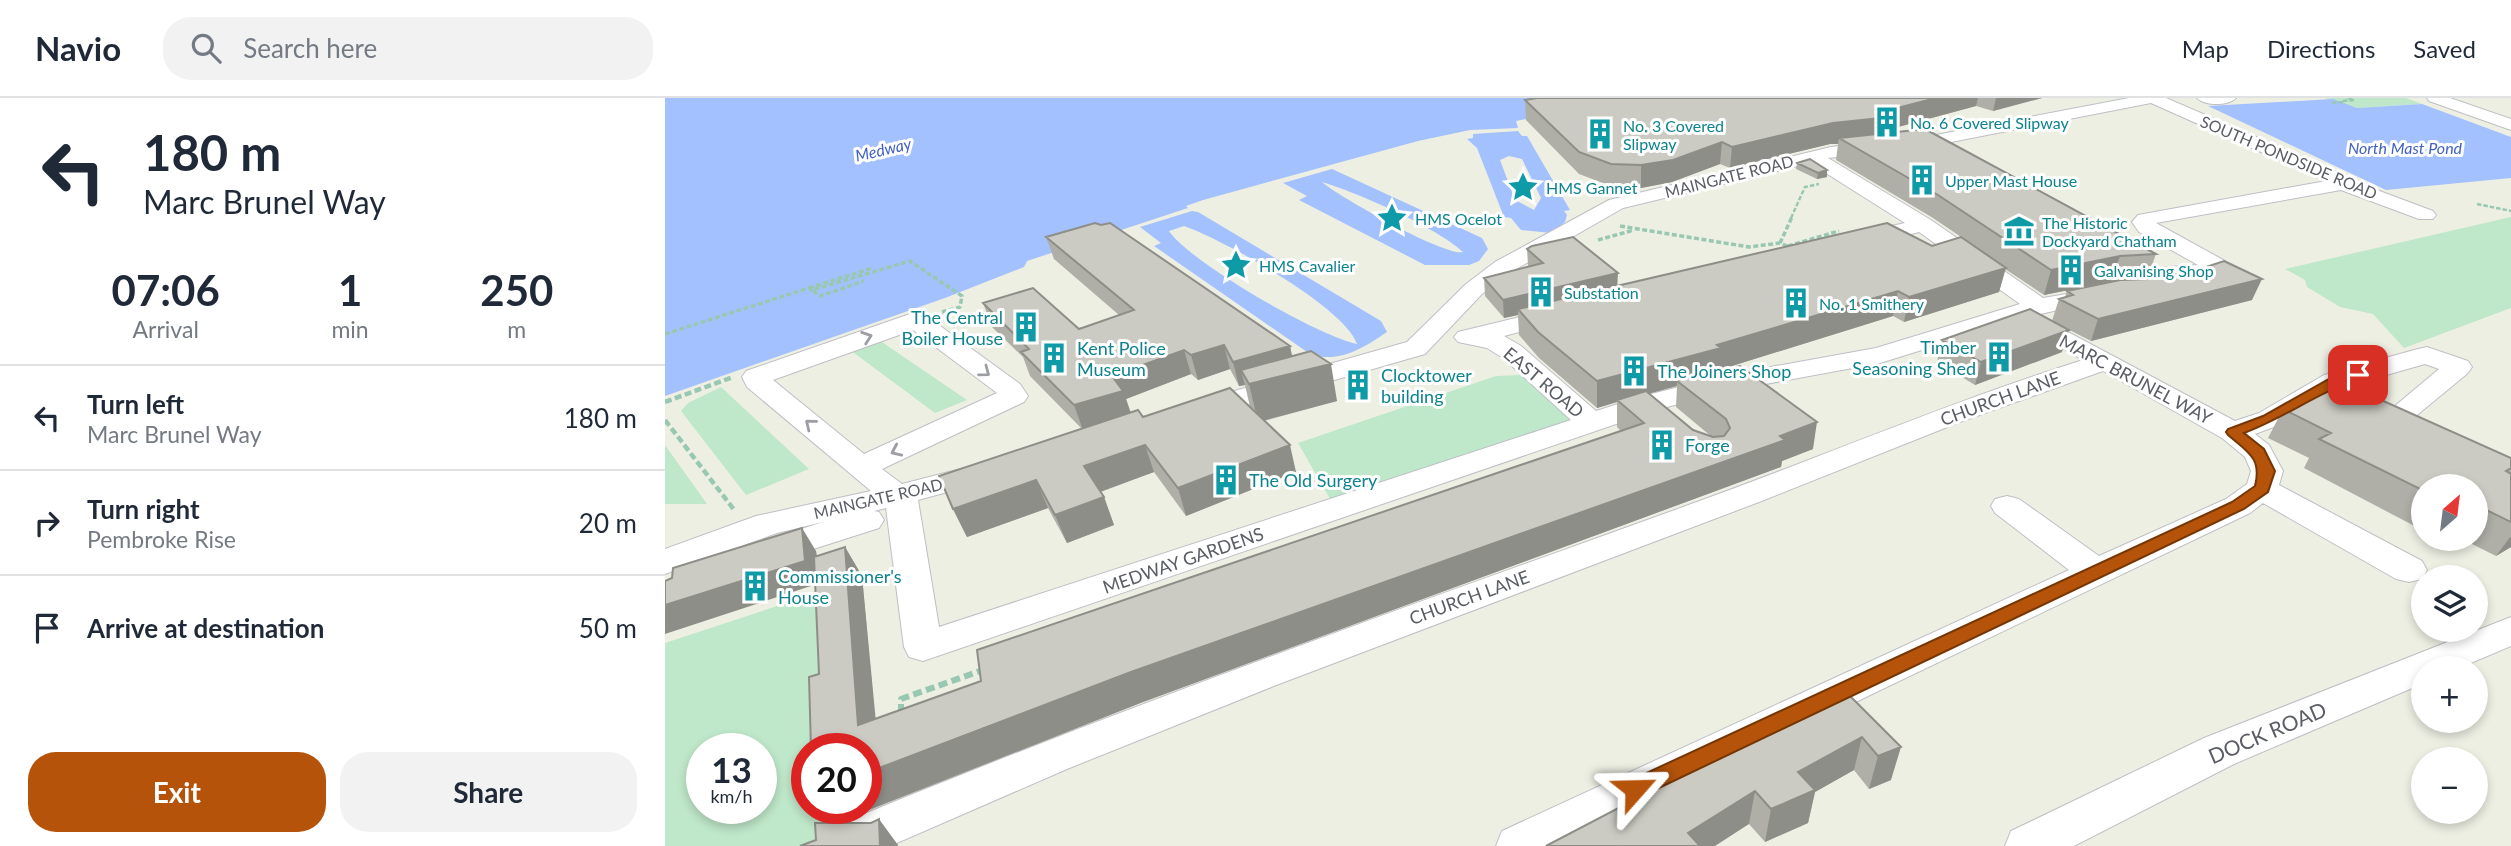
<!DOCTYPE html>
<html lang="en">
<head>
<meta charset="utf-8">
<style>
  :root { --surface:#fff; --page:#f2f2f3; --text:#1f2937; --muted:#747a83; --line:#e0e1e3; --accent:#b45309 }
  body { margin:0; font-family:Lato,sans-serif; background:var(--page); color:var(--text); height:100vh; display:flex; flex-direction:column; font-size:26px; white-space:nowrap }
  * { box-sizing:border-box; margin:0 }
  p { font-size:23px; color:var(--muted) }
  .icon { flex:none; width:38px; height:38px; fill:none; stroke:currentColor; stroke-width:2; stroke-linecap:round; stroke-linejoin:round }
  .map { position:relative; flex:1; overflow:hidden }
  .drawer { display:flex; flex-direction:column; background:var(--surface); width:665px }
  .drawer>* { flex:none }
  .top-card { background:#fff; color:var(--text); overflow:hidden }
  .needle { width:46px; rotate:28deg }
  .controls { position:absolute; left:1746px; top:376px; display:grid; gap:14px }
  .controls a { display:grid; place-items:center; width:77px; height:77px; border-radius:50%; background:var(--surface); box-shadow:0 4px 10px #0003; font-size:35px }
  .speed { position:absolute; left:21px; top:635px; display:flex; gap:14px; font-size:35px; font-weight:700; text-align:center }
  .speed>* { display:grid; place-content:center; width:91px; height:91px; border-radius:50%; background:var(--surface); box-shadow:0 4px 10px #0003; line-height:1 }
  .speed small { font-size:18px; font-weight:400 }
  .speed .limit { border:10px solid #d22; background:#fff; color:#111 }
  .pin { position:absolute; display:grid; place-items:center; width:60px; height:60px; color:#fff; margin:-30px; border-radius:14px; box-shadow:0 4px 10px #0006 }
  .me { position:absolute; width:77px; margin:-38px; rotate:65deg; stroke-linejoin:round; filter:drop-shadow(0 0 5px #0008) }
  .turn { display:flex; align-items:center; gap:24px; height:147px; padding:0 28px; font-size:32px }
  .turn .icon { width:91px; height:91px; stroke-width:2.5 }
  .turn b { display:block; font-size:49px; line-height:60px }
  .eta { display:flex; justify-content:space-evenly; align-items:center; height:119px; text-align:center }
  .eta b { font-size:42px; font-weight:700; line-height:49px }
  .cta { display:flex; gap:14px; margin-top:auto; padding:14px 28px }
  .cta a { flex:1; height:80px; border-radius:28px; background:var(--accent); color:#fff; font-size:28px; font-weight:700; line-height:80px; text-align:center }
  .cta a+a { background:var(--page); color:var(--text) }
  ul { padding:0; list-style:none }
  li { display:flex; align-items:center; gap:21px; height:105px; padding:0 28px; border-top:2px solid var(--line) }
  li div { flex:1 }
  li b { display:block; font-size:26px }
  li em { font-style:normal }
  header { display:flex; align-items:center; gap:42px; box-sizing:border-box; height:98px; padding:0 35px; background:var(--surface); border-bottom:2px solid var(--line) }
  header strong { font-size:33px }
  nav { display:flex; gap:38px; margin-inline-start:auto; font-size:24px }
  .search { width:490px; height:63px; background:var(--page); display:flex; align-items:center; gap:18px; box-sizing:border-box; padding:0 24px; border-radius:28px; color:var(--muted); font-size:26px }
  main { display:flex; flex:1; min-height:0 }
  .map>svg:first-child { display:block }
</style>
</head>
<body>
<header>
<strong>Navio</strong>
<div class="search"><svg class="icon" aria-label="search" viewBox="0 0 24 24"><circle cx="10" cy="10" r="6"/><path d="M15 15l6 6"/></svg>Search here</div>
<nav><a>Map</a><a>Directions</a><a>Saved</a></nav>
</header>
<main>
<section class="drawer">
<div class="top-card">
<div class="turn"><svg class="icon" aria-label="left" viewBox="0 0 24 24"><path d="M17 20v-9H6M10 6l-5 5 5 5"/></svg><div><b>180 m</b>Marc Brunel Way</div></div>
</div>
<div class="eta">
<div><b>07:06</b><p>Arrival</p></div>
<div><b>1</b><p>min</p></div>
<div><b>250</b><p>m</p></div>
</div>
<ul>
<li><svg class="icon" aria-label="left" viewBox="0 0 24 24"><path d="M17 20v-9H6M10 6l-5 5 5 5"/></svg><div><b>Turn left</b><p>Marc Brunel Way</p></div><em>180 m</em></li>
<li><svg class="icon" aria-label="right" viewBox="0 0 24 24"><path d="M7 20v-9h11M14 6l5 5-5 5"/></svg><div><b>Turn right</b><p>Pembroke Rise</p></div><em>20 m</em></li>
<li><svg class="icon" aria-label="arrive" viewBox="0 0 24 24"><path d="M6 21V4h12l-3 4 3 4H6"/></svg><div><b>Arrive at destination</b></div><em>50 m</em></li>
</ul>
<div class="cta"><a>Exit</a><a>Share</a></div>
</section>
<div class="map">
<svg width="1846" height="748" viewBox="0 0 1846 748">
  <rect width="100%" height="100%" fill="#eeefe3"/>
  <path fill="#bfe7c9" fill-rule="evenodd" d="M1660 0H1741L1757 6 1692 10Z
    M1846 119V210L1739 250 1708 216 1675 209 1642 189 1640 182 1620 171Z
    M208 238 302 302 270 315 181 249Z
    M856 277 909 325 668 406 633 345 831 278Z
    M56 289 144 371 81 397 16 313 23 305Z
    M0 347 42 406H0Z
    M161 492 156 651H142V710L160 711 162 742 148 748H0V545ZM37 651H96V710H37Z"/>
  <path fill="#a3c0ff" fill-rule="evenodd" d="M0 0H970L851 23 853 30 805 32 753 43 538 102 521 108 523 110 362 163 359 169 280 200 0 298Z
    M1668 1 1692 10 1757 6 1846 39V80L1721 92 1543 8Z
    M853 33 857 38H862L905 112 899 113 902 117 900 124 886 135 856 132 846 120 839 119 812 50 802 41 808 40V36ZM844 58 857 61 876 100 869 112 850 102 835 62Z
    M667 71 817 140 823 151 814 163 804 167H760L634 102 642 98 618 85ZM657 84C691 94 773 130 798 154 781 159 674 99 657 84Z
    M527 113 533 114 716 223 722 234C698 250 674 266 645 256L489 148 496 145 475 129ZM519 128C557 141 680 209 692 246 653 238 526 165 504 133Z"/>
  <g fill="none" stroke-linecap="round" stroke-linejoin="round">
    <g stroke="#bdbfc5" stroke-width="2">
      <path id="minor" d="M1464 0H1501L1682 78 1685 82 1768 113 1771 117 1768 121H1754L1676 92 1491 125 1560 163 1563 168C1553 183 1528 194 1511 190L1507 185 1510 181 1504 182 1455 198 1371 217 1570 323 1594 315 1659 277 1753 251 1762 249 1803 263 1807 269 1803 275 1746 322 1761 331 1765 337 1761 343C1743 348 1723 338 1712 323L1774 271 1760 266 1679 289 1614 327 1590 336 1604 347 1618 373 1614 387 1757 463 1762 472 1757 481 1744 484 1731 481 1598 405 1585 415 1203 598 901 748H831L837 733 1404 472 1330 415 1326 408 1330 401 1342 398 1354 401 1434 458 1561 401 1582 386 1586 373 1580 359 1557 340 1438 273 1295 324 1094 404 614 586 402 671 225 748H152L158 733C441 615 730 513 1018 409 1152 361 1282 305 1418 262L1350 223 1215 265 1068 292 998 310 258 563 244 559 239 549 221 410 209 413 214 414 219 422 214 430 114 462 102 466 90 462 85 454 90 446 158 424 112 435 0 476V451L91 418 206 393 82 289 77 279 81 273 242 217 251 214 260 217 355 286 363 298 359 304 217 371 237 386 319 365 330 367 335 374 330 381 253 402 274 529 906 322 838 260 822 250 793 244 789 239 793 234 896 209 905 211 908 216 905 221 839 238 856 248 931 313 978 298 1067 276 1211 250 1355 206 1254 134 1195 149 1187 147 1184 142 1187 137 1240 125 1145 65 958 110 846 174 817 196 760 256 537 320 527 317 523 311 527 305 742 244 801 186 830 164 944 102 1166 49 1271 37ZM1486 5 1661 83 1473 117 1467 124 1474 134 1533 167 1492 170 1461 179 1437 190 1378 200 1266 122 1163 60 1271 47ZM248 232 332 295 199 356 108 282Z
        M1532 0H1571C1563 8 1540 8 1532 0Z
        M1762 0H1785L1846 21V32L1764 3Z
        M1846 519V548L1794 570H1759V585L1569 666 1409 748H1340L1346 733 1539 640Z"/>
    </g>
    <path stroke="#98c8b2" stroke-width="2.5" stroke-dasharray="4.5 2" stroke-linecap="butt" d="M1678 3 1689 2 1683 0
      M1667 5 1678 4
      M1812 106 1846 113
      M1126 120 1140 89 1154 86"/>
    <path stroke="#98c8b2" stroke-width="3.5" stroke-dasharray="5 2.5" stroke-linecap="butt" d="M955 128 1084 149 1115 145 1126 150
      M933 142 969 132
      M1115 145 1127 119
      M1123 148 1174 133
      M144 190 207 170
      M148 193 155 198 199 183
      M0 236 144 190 147 192 245 163 297 198 295 209 277 214"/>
    <path stroke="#98c8b2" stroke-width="4.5" stroke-dasharray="7 3.5" stroke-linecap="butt" d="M0 304 68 279
      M0 322 70 413"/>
    <path stroke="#98c8b2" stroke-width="6" stroke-dasharray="9 4.5" stroke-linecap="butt" d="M236 615V601L318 572"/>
    <use href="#minor" fill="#fff" fill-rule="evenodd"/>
  </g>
  <path fill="#afafa8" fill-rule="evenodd" d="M872 0H1377L1328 13 1311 8 1233 29 1232 34 1491 156 1482 181 1587 202 1426 243 1387 223 1394 201 1400 199 1402 193 1445 184 1379 197 1340 171 1334 194 1239 224 1228 218 1054 272 1148 351 1117 363 1116 369 478 604 172 725 233 748 151 742 169 725 158 710H201L154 576 150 487 151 453 152 458 180 449 197 478 210 621 316 583 956 333 952 329V304L932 310 874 260 854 237 853 217 839 220 820 198 819 180 864 169 863 167 862 151 953 188 1267 148 1296 139 1268 120 1171 62 1173 46H1165L1065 70 1055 66 1007 84 976 90 946 88 914 76 861 22 860 2ZM1012 288 1011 309 1047 339 1028 332 984 295Z
    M1132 65 1162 72V79L1152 81 1131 71Z
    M381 139 625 248 627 258 672 303 599 323 631 374 521 418 489 374 435 393 439 399 449 427 402 445 383 410 302 439 288 411 417 331 365 278 358 259 327 229 318 205 414 231 454 217 389 161ZM565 271 574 288 580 287 585 309 478 319 466 315 461 301 526 276 533 282Z
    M1277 242 1397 254 1310 287 1272 264Z
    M1645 292 1846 360V449L1831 458 1797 441H1811V388H1759V433L1639 370 1644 360 1603 340 1618 311 1641 300Z
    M1179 592 1226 682 1204 691 1189 672 1150 694 1143 725 1100 744 1084 726 881 748Z"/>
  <path fill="#8e8e88" d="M1271 0H1313L1311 8 1233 29 1231 39 1174 40 1173 46H1165L1065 70 1067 49 1221 13Z
    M1331 0H1377L1328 13Z
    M1057 44 1055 66 1007 84 976 90V67Z
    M1162 72V79L1152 81 1153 75Z
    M1455 158 1446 183 1379 197 1386 172Z
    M1341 170 1334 194 1239 224 1244 199Z
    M953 175 952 192 853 211V217L839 220 838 202Z
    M1597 181 1587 202 1426 243 1433 221Z
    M1233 193 1228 218 1054 272 1053 276 1012 283V288L954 304 952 302V304L932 310V283Z
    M1404 232 1397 254 1310 287 1316 264Z
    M559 247 565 271 533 282 526 257Z
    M625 248 630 273 576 272 580 287 574 288 568 264Z
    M519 252 526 276 461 301 467 319 418 332 409 307 447 278Z
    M666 266 672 303 593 324 584 286Z
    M1152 324 1148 351 1117 363 1116 369 478 604 170 725 158 710H201V675L466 574Z
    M480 347 489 374 430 396 419 368Z
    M625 347 631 374 521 418 513 390Z
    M371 382 383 410 302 439 288 411Z
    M439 399 449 427 402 445 390 417Z
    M137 430 151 453 155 485 0 536V507Z
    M1846 438V449L1831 458Z
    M180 449 197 478 214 656 193 627Z
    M1197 639 1189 672 1150 694 1143 725 1100 744 1106 711 1133 674Z
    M1236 649 1226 682 1204 691 1213 658Z
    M1090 693 1084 726 1050 748H1022L1023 735Z
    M214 721 233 747V748H215Z"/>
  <path fill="#cbcbc3" stroke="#8e8e88" stroke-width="2" d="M872 0H1271L1221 13 1235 18 1168 25 1067 49 1057 44 1008 62 976 67 946 66 914 54 860 2Z
    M1260 31 1491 156 1455 158 1386 172 1273 97 1174 40Z
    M1145 61 1162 72 1153 75 1132 65Z
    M430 125 436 127 445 125 625 248 568 264 559 247 526 257 519 252 447 278 458 293 409 307 356 254 364 251 318 205 368 190 414 231 469 212 381 139Z
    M1222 125 1267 148 1296 139 1341 170 1244 199 1233 193 1052 247 1056 250 932 283 873 234 853 211Z
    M908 139 953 175 838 202 819 180 878 165 862 151 867 148Z
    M1559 163 1597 181 1433 221 1394 201 1408 197 1402 193 1455 182 1483 181 1526 174Z
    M1365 211 1404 232 1316 264 1277 242Z
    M646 253 666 266 584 286 576 272Z
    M1075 268 1152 324 1115 338 1120 342 466 574 201 675V651H146L144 579 154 576 149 459 180 449 193 627 316 583 312 552 979 325 952 302 981 293 1028 332 1048 339 1059 338 1065 330 1061 321 1012 283Z
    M1667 280 1846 360V370L1841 373 1846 376V424L1811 407V388H1759V393L1654 341 1666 335 1618 311 1651 295 1645 292Z
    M565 290 625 347 513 390 480 347 419 368 439 399 390 417 371 382 288 411 274 378 473 312 478 319Z
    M137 430 140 463 0 507V483L7 480 8 470Z
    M1179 592 1236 649 1213 658 1197 639 1133 674 1150 692 1106 711 1090 693 1023 735 1035 748H881Z
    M214 721 215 748H135L151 742 150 725H206Z"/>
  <defs><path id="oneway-chevron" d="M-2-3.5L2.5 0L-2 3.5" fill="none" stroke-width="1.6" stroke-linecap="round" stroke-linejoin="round" transform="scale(1.75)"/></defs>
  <g stroke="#9d9ea3">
    <use href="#oneway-chevron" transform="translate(202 239) rotate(-19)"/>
    <use href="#oneway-chevron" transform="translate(320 274) rotate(37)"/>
    <use href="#oneway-chevron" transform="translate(145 326) rotate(-141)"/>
    <use href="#oneway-chevron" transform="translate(231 353) rotate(156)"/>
  </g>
  <path fill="#b45309" stroke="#753606" stroke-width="2" d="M1693 273 1700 277 1698 280C1656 292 1620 320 1579 335L1599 351 1610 373 1603 394 1579 411 977 698 970 701 962 698 958 691 962 684 1567 404 1590 388C1597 360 1583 354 1563 337L1561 334 1563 331 1598 318 1664 281Z"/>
  <defs>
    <g id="building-bare" transform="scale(2.415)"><path d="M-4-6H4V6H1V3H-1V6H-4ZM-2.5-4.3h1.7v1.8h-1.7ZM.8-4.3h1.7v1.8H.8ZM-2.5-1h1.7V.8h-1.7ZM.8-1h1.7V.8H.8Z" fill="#0f9aa8" stroke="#fff" stroke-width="2.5" paint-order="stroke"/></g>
    <g id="sight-bare" transform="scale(2.415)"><path d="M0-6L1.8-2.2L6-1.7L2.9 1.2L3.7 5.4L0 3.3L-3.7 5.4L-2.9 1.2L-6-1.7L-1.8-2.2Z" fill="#0f9aa8" stroke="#fff" stroke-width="2.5" paint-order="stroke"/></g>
    <g id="museum-bare" transform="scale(2.415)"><path d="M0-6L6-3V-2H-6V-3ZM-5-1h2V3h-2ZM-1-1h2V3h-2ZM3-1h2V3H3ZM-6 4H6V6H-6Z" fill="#0f9aa8" stroke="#fff" stroke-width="2.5" paint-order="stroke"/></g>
  </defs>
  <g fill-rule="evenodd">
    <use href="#building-bare" x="1222" y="24"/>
    <use href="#building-bare" x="935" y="36"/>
    <use href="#building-bare" x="1257" y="82"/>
    <use href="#sight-bare" x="858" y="89"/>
    <use href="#sight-bare" x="727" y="120"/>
    <use href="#museum-bare" x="1354" y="133"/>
    <use href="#sight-bare" x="571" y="167"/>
    <use href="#building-bare" x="1406" y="172"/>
    <use href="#building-bare" x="876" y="194"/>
    <use href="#building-bare" x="1131" y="205"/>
    <use href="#building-bare" x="361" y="229"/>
    <use href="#building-bare" x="1334" y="259"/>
    <use href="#building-bare" x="389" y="260"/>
    <use href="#building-bare" x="969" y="273"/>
    <use href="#building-bare" x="693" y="287"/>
    <use href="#building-bare" x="997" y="347"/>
    <use href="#building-bare" x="561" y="382"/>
    <use href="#building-bare" x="90" y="488"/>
  </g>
  <g text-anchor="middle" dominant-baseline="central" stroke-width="6" stroke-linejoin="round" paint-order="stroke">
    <g font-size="16" fill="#0d838f" stroke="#fff" text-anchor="start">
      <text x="1245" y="24">No. 6 Covered Slipway</text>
      <text x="958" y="27">No. 3 Covered<tspan x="958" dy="18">Slipway</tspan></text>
      <text x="1280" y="82">Upper Mast House</text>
      <text x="881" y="89">HMS Gannet</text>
      <text x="750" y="120">HMS Ocelot</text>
      <text x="1377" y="124">The Historic<tspan x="1377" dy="18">Dockyard Chatham</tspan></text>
      <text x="594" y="167">HMS Cavalier</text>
      <text x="1429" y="172">Galvanising Shop</text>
      <text x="899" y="194">Substation</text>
      <text x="1154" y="205">No. 1 Smithery</text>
    </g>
    <g font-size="16" font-style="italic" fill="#4261c6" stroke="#fff">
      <text x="1740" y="49">North Mast Pond</text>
      <text transform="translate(218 51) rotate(-13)">Medway</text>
    </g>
    <g font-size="16" fill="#5b5d65" stroke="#fff">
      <text transform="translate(1624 59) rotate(23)">SOUTH PONDSIDE ROAD</text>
      <text transform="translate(1064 78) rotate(-14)">MAINGATE ROAD</text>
      <text transform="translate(213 400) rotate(-13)">MAINGATE ROAD</text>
    </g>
    <g font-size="18" fill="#0d838f" stroke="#fff" text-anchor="start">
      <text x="338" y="219" text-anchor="end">The Central<tspan x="338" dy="21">Boiler House</tspan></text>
      <text x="1311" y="249" text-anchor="end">Timber<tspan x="1311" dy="21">Seasoning Shed</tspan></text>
      <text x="412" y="250">Kent Police<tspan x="412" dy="21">Museum</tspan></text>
      <text x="992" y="273">The Joiners Shop</text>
      <text x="716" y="277">Clocktower<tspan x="716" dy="21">building</tspan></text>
      <text x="1020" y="347">Forge</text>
      <text x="584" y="382">The Old Surgery</text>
      <text x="113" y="478">Commissioner's<tspan x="113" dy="21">House</tspan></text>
    </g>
    <g font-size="18" fill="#5b5d65" stroke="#fff">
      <text transform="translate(1471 281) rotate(28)">MARC BRUNEL WAY</text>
      <text transform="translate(879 284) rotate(40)">EAST ROAD</text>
      <text transform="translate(1335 300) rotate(-20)">CHURCH LANE</text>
      <text transform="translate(518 462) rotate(-19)">MEDWAY GARDENS</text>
      <text transform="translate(804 499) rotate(-20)">CHURCH LANE</text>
    </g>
    <g font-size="21" fill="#5b5d65" stroke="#fff">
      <text transform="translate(1602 634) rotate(-23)">DOCK ROAD</text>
    </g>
  </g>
</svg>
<div class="controls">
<a><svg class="needle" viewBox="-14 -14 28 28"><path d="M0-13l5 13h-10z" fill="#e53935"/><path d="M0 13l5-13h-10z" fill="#747a83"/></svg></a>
<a><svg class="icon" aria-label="layers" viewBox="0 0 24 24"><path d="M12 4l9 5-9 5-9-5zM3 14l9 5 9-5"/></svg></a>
<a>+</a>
<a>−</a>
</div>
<div class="speed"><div>13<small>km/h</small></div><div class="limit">20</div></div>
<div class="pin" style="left:1693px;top:277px;background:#d93025"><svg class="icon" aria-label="arrive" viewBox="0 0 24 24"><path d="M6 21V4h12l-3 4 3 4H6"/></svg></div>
<svg class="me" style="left:970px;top:691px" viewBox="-20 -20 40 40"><path d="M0-17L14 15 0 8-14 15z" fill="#b45309" stroke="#fff" stroke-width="4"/></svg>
</div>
</main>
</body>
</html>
